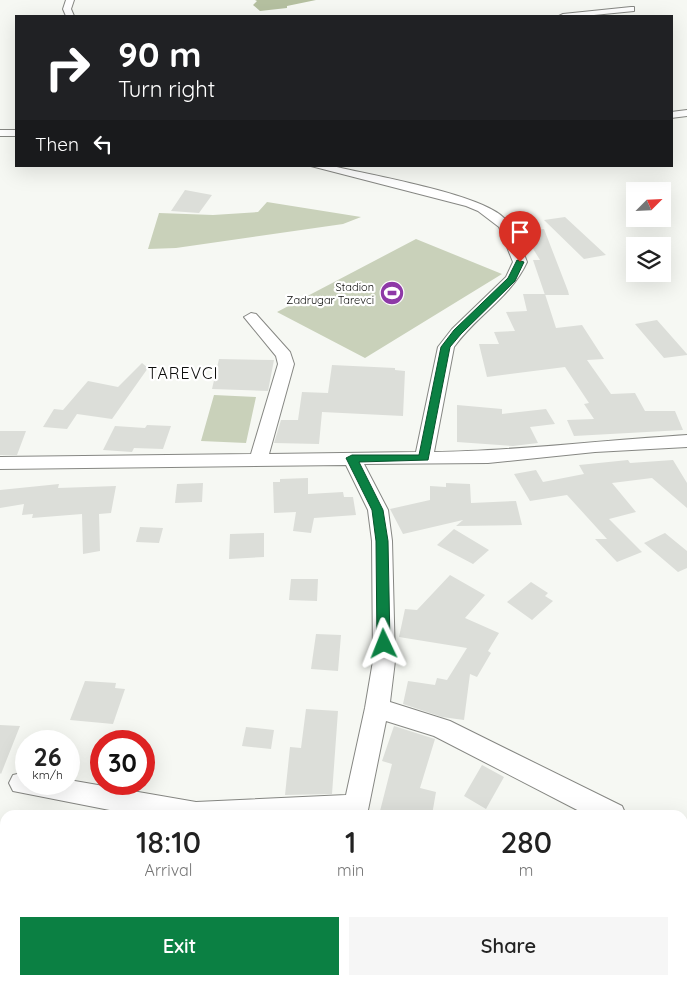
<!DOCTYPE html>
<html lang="en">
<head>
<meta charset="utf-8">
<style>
  :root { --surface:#fff; --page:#f6f6f6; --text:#222; --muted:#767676; --accent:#0b8043 }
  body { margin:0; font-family:Quicksand,sans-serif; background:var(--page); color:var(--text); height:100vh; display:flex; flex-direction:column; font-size:19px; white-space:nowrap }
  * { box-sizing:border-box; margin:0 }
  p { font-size:16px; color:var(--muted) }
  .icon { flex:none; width:28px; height:28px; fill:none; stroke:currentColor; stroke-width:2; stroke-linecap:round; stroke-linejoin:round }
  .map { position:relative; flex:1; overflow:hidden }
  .side { position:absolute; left:0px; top:810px; width:688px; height:175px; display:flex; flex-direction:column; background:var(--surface); border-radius:15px 15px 0 0; box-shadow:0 5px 20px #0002 }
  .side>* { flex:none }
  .guide { position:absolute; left:15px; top:15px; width:658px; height:152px; border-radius:0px; box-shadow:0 5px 20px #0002; background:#202124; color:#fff; overflow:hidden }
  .needle { width:32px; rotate:66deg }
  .buttons { position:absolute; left:626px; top:182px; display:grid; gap:10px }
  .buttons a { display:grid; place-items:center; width:45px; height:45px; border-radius:0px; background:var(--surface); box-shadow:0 5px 20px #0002; font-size:25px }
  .speed { position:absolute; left:15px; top:730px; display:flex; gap:10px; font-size:25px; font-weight:700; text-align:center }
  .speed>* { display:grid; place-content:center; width:65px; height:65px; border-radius:50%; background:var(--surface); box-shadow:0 5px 20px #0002; line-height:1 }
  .speed small { font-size:12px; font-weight:400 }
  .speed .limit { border:8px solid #d22; background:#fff; color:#111 }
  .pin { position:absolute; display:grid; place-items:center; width:42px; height:42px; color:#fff; margin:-51px -21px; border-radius:50% 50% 50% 0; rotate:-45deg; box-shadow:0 0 5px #0007 }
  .pin .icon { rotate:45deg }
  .me { position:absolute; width:55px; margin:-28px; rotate:358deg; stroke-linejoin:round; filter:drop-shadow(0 0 4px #0008) }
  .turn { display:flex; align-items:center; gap:18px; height:105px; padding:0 20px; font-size:22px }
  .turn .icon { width:65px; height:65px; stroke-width:2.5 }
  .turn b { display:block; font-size:35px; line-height:42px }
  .then { display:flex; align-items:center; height:48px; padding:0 20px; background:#0003; gap:10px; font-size:19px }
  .eta { display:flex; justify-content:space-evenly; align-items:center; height:85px; text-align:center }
  .eta b { font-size:30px; font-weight:600; line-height:35px }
  .action { display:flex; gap:10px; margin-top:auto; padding:10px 20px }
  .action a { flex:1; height:58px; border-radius:0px; background:var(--accent); color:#fff; font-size:20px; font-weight:600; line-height:58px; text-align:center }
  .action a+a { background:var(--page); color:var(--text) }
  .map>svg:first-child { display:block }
</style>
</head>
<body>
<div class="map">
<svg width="687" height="985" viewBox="0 0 687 985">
  <rect width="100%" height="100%" fill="#f6f8f3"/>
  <path fill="#c9d1ba" d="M267 202 361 217 343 224 176 248 148 249 159 213 213 215 258 212Z
    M416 239 502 274 365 358 277 312Z
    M214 395 256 397 246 443 201 441Z"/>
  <path fill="#b5c0a0" d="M255 0H316L287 6V8L260 11 253 5 257 1Z"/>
  <path fill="#dcded9" d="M185 190 212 195 199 213 171 211Z
    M565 217 606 255 584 259 544 220Z
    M544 229 568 291 569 295H545L533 260H540L522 231Z
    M523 294H545L556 328 582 325 604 359 587 360 611 394 635 393 645 411H675L683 430 574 436 567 420 594 419 584 404 589 403 565 367 487 377 479 344H499L494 332 515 331 506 312 527 311Z
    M657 320 687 354V355L664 358 635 324Z
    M219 359 274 360 268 391 212 389Z
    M142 363 148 368 112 419 77 414 67 429 43 427 54 409 63 410 88 381 118 387Z
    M332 365 395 368V370L405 371 403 416 322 412 319 444 274 443 281 420H298L302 392 328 393Z
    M457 405 502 409V414L546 409 555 424 530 427 538 443 513 446 457 442Z
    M147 425 171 426 163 449 134 448 132 452 103 450 115 426 145 428Z
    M0 431H26L17 455H0Z
    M628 460 630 463 673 460 687 483V508L652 478 612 483 636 512 609 519 642 552 617 562 595 539H607L567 495 530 501 514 474 536 470 543 482 584 474 579 465Z
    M308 478V494L343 492 344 497H353L356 515 314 518 311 533 293 531 296 512 274 513 273 482H280V479Z
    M203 483 202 502 175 503 177 484Z
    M446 483 470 484 471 503 516 501 522 525 456 526 463 520 403 534 390 509 430 500V486L446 487Z
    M59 484 58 488 116 486 111 513 99 514 100 551 83 554 82 514 32 518 33 514 22 515 24 504 0 508V490Z
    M140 527 163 528 159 543 136 542Z
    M454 529 489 550 473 564 437 545Z
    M264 533V557L229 559 230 534Z
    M665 533 687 551V568L678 572 644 543Z
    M450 575 485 595 465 618 499 633 488 651 491 653 477 677 470 674 464 720 442 717 403 704 408 681 435 685 437 678 447 680 467 648 399 637 405 609 417 610Z
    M291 579H318L317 601 289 600Z
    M531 582 548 593 545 596 553 601 532 620 507 602Z
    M316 634 341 635 338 671 311 669Z
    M85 681 116 683 115 688 125 689 113 724 70 720Z
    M306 709 338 711 332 794 285 795 290 747 301 748Z
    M0 725 20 726 1 774 0 773Z
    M394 726 435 739 420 788 436 792 432 815H379L392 764 382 761Z
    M246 727 274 730 271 749 242 746Z
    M482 765 504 777 486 809 464 796Z"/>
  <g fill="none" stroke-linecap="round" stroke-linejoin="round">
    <g stroke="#868783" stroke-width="2">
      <path id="minor" d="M66 0H74L71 9 74 16H66L63 9Z
        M631 7H634V11L584 16H559L563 14Z
        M687 110V116L671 118V112Z
        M0 130H16V136H0Z
        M311 166H332C370 175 481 194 504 218 516 230 521 247 527 262 511 297 476 316 454 347L434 452C519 451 603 440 687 435V447L595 452 488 463 364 464 388 510 392 541 395 661 390 702 450 721 622 806 626 815H587L434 736 386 721 367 815H135L13 791 9 783 13 775 26 772V784H69V780L196 802 346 795 365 708 373 661 372 541 368 510 346 465 0 469V457L251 454 278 364 276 356 244 317 251 313 256 314 290 352 294 364 269 454 416 452 438 347 452 329 506 277 513 262 499 227 478 211 466 206Z
        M682 837 687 839V866L682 864Z"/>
    </g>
    <use href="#minor" fill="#fff" fill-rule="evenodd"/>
  </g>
  <path fill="#0b8043" stroke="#07532c" d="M517 260 524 262 515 281 461 334 450 347 428 460 359 462 383 510 388 541 390 644 384 649 379 648 377 644 376 541 372 510 346 458 352 455H419L441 347 454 330 508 278Z"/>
  <defs>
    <g id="stadium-disc" transform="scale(1.25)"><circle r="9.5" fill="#8e39a7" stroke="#fff"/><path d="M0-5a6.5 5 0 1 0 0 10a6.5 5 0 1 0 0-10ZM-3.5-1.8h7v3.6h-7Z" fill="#fff"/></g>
  </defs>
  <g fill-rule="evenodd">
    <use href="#stadium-disc" x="392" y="293"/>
  </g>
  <g text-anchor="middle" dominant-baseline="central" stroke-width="4.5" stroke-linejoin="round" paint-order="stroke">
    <g font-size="11" fill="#0d0e0c" stroke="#fff" text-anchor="end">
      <text x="374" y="287">Stadion<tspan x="374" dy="13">Zadrugar Tarevci</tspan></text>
    </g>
    <g font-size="16" letter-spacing="1" fill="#0d0e0c" stroke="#fff">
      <text x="183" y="373">TAREVCI</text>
    </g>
  </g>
</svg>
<div class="buttons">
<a><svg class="needle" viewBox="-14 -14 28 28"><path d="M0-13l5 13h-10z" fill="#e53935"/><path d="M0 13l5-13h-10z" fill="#767676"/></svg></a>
<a><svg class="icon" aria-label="layers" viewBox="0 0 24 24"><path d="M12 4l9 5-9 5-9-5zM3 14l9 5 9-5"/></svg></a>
</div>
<div class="speed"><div>26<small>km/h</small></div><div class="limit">30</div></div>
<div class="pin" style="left:520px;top:262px;background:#d93025"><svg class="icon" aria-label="arrive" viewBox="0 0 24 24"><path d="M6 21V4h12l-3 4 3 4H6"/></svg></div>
<svg class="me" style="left:384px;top:644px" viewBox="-20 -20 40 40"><path d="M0-17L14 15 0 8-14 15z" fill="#0b8043" stroke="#fff" stroke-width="4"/></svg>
<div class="guide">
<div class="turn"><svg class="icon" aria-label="right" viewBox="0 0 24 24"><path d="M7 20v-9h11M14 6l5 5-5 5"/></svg><div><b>90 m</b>Turn right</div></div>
<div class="then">Then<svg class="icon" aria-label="left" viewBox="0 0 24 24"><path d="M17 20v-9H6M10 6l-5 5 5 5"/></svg></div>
</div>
<section class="side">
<div class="eta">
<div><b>18:10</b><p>Arrival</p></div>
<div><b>1</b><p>min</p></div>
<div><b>280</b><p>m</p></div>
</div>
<div class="action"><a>Exit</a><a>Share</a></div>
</section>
</div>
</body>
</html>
